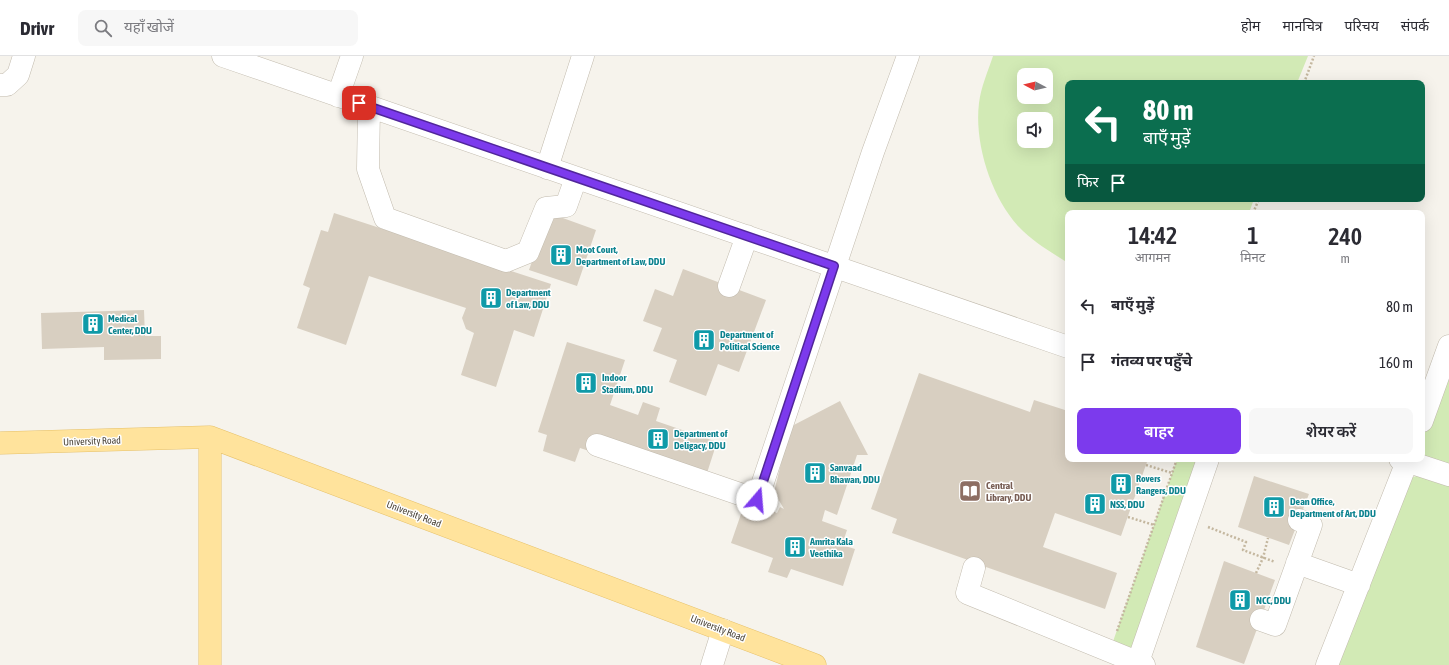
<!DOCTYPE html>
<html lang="hi">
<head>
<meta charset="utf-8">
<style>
  :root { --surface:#fff; --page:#f7f7f7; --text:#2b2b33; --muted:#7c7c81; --line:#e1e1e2; --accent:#7c3aed }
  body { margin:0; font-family:"Asap Condensed","Noto Sans Devanagari",sans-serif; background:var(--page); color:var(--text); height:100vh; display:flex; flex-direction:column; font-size:15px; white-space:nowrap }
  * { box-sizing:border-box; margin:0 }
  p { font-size:13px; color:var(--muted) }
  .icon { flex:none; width:22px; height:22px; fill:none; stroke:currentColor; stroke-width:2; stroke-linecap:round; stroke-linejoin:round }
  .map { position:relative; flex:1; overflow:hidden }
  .drawer { position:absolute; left:1065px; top:154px; width:360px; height:252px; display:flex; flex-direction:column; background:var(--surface); border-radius:8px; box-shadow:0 4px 16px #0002 }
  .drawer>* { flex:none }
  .guide { position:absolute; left:1065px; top:24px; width:360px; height:122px; border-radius:8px; box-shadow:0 4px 16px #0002; background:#0b6e4f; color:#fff; overflow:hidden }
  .needle { width:26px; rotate:277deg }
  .fabs { position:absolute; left:1017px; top:12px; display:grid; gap:8px }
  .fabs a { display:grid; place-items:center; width:36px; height:36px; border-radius:8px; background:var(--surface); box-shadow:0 4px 16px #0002; font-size:20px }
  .pin { position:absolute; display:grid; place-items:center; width:34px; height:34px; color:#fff; margin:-17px; border-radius:8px; box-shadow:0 2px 6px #0006 }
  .me { position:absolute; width:44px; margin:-22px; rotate:18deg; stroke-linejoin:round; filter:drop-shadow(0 0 3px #0008) }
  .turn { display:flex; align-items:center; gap:14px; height:84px; padding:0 12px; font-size:18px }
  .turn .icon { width:52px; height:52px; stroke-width:2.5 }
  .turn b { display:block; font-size:28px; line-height:34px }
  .then { display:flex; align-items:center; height:38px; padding:0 12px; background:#0003; gap:8px; font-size:15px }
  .eta { display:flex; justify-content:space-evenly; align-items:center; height:68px; text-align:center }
  .eta b { font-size:24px; font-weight:600; line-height:28px }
  .primary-button { display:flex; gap:8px; margin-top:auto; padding:8px 12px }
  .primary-button a { flex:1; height:46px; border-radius:8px; background:var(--accent); color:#fff; font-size:16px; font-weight:600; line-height:46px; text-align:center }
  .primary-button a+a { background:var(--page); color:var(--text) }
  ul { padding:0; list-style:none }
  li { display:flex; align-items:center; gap:12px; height:56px; padding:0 12px }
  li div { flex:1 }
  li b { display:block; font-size:15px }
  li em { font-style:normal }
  header { display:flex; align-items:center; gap:24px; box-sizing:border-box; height:56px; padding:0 20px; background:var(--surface); border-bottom:1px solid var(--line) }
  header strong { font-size:19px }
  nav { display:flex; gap:22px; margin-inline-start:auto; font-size:14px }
  .search { width:280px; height:36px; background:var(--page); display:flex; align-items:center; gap:10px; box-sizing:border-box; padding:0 14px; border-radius:8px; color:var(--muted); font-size:15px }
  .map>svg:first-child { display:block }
</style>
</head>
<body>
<header>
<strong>Drivr</strong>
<div class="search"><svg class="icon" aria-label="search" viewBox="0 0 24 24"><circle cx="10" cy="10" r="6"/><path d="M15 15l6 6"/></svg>यहाँ खोजें</div>
<nav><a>होम</a><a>मानचित्र</a><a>परिचय</a><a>संपर्क</a></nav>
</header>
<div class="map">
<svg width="1449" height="609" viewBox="0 0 1449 609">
  <rect width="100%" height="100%" fill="#f6f3ec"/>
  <path fill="#d2eab5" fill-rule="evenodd" d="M993 0H1308L1297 27H1068V143H1254L1249 157H1068V207C1051 196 1033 186 1019 171 991 141 974 87 979 47 981 31 988 15 993 0ZM1024 19H1046V41H1024ZM1024 63H1046V85H1024Z
    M1449 309V414L1424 401 1422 393 1423 379Z
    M1177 403H1208L1138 606 1110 594Z
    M1420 419 1449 425V609H1337L1407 427 1413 421Z"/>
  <path fill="#d8cfc1" d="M334 157 551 228 534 281 514 274 496 331 461 319 474 277 466 273 462 262 466 252 369 220 346 289 297 272 310 232 303 229 321 174 328 176Z
    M549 157 596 174 577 230 529 214Z
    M683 213 766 244 739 316 718 308 706 340 669 326 677 304 653 295 662 272 643 265 655 233 673 240Z
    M144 254 145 280H161V303L104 304V291L42 293 41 257Z
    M567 286 625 304 610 349 638 359 643 346 660 352 656 365 717 386 707 417 595 397 580 392 575 406 543 395 547 379 538 376Z
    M919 317 1030 356 1034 344 1068 355V403H1148L1121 480 1055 457 1043 491 1117 517 1105 553 986 511 984 515 968 504 892 477 897 463 871 453Z
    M840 345 868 399H857L837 459 825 454 822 465 847 474 842 489 855 493 843 530 791 513 787 522 768 516 773 502 731 487 741 458 754 463 759 450 777 457 780 451 784 453 774 436 790 371Z
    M1254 420 1309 438 1289 489 1238 471Z
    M1224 505 1275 524 1244 608 1196 591Z"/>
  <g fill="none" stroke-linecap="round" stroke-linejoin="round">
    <g stroke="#c2bbae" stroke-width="23">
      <path id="minor" d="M223 0 1068 291
        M0 29H7L18 19 24 0
        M338 40 352 0
        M369 51 368 113 385 162 506 205 528 196 546 152 566 150 576 122
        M547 112 583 0
        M729 230 747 180
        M1422 365 1449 290
        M597 389 757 444 873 96 908 0
        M1400 403 1449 419
        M1297 507 1359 529
        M974 512 967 537 1144 609
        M1261 564 1275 569 1311 469 1299 464
        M1138 606 1208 403
        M712 609 723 574
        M1327 609 1408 403"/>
    </g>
    <g stroke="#e6c16a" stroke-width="23">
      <path id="major" d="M0 387 210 381 815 609
        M210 609V381"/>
    </g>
    <path stroke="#c4b79f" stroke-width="2.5" stroke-dasharray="2 2" stroke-linecap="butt" d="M1304 27 1314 0
      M1253 157 1259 143
      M1146 409 1172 417
      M1128 461 1154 469
      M1208 471 1246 486 1243 494 1275 506
      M1256 517 1263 502 1268 482
      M1117 575 1177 403"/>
    <use href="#minor" stroke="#fff" stroke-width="22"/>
    <use href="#major" stroke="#ffe39c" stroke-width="22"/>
  </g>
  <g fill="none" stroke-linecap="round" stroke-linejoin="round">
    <g stroke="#51269a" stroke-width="10">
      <path id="route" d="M359 47 834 210 757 444"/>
    </g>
    <use href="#route" stroke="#7c3aed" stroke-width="7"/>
  </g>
  <defs>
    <g id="building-square" transform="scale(1.15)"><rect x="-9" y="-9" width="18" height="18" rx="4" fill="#0f9aa8" stroke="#fff"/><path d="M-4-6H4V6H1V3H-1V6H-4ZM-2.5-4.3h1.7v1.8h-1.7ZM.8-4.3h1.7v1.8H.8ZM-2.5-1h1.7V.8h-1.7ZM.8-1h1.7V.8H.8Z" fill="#fff"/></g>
    <g id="library-square" transform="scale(1.15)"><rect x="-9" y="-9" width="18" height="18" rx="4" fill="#8d6e63" stroke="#fff"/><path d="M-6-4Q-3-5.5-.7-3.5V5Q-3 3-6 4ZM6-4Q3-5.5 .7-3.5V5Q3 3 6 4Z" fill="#fff"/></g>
  </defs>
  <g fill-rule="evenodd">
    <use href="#building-square" x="561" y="199"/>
    <use href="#building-square" x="491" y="242"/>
    <use href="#building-square" x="93" y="268"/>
    <use href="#building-square" x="704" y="284"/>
    <use href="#building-square" x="586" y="327"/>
    <use href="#building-square" x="658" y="383"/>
    <use href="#building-square" x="815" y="417"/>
    <use href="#building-square" x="1121" y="428"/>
    <use href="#library-square" x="970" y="435"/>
    <use href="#building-square" x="1095" y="448"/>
    <use href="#building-square" x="1274" y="451"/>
    <use href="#building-square" x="795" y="491"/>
    <use href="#building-square" x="1240" y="544"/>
  </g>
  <g text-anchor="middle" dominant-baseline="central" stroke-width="3" stroke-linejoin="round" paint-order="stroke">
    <g font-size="10" font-weight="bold" fill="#0d838f" stroke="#fff" text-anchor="start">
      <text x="576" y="193">Moot Court,<tspan x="576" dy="12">Department of Law, DDU</tspan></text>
      <text x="506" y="236">Department<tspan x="506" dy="12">of Law, DDU</tspan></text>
      <text x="108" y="262">Medical<tspan x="108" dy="12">Center, DDU</tspan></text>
      <text x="720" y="278">Department of<tspan x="720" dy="12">Political Science</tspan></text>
      <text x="602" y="321">Indoor<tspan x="602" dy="12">Stadium, DDU</tspan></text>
      <text x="674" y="377">Department of<tspan x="674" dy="12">Deligacy, DDU</tspan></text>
      <text x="830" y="411">Sanvaad<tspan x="830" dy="12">Bhawan, DDU</tspan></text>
      <text x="1136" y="422">Rovers<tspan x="1136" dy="12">Rangers, DDU</tspan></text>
      <text x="1290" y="445">Dean Office,<tspan x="1290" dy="12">Department of Art, DDU</tspan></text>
      <text x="1110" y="448">NSS, DDU</text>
      <text x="810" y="485">Amrita Kala<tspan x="810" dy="12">Veethika</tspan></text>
      <text x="1256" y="544">NCC, DDU</text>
    </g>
    <g font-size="10" fill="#4b4439" stroke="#fff">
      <text transform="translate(92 385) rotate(-2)">University Road</text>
      <text transform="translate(414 458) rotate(21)">University Road</text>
      <text transform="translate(718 572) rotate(21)">University Road</text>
    </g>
    <g font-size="10" font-weight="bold" fill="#785e54" stroke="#fff" text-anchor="start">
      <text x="986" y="429">Central<tspan x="986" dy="12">Library, DDU</tspan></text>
    </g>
  </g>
</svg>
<div class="fabs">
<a><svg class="needle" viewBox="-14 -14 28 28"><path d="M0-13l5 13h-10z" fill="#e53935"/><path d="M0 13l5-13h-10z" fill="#7c7c81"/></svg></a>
<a><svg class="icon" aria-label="sound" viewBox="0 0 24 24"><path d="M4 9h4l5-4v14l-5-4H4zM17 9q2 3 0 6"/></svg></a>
</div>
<div class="pin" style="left:359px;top:47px;background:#d93025"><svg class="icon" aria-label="arrive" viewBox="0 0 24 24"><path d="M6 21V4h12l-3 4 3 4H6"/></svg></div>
<svg class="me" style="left:757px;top:444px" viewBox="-20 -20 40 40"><circle r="19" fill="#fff"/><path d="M0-13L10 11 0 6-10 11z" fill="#7c3aed"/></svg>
<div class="guide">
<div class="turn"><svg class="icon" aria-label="left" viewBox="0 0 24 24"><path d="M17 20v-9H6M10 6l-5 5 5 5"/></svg><div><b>80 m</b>बाएँ मुड़ें</div></div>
<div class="then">फिर<svg class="icon" aria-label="arrive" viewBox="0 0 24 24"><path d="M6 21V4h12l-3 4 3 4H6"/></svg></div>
</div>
<section class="drawer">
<div class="eta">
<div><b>14:42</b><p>आगमन</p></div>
<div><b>1</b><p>मिनट</p></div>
<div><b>240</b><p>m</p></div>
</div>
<ul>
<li><svg class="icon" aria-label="left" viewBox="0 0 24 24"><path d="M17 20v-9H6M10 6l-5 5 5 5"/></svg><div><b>बाएँ मुड़ें</b></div><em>80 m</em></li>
<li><svg class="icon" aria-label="arrive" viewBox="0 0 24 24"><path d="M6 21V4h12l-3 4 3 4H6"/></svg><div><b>गंतव्य पर पहुँचे</b></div><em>160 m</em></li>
</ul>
<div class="primary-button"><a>बाहर</a><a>शेयर करें</a></div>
</section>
</div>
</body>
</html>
